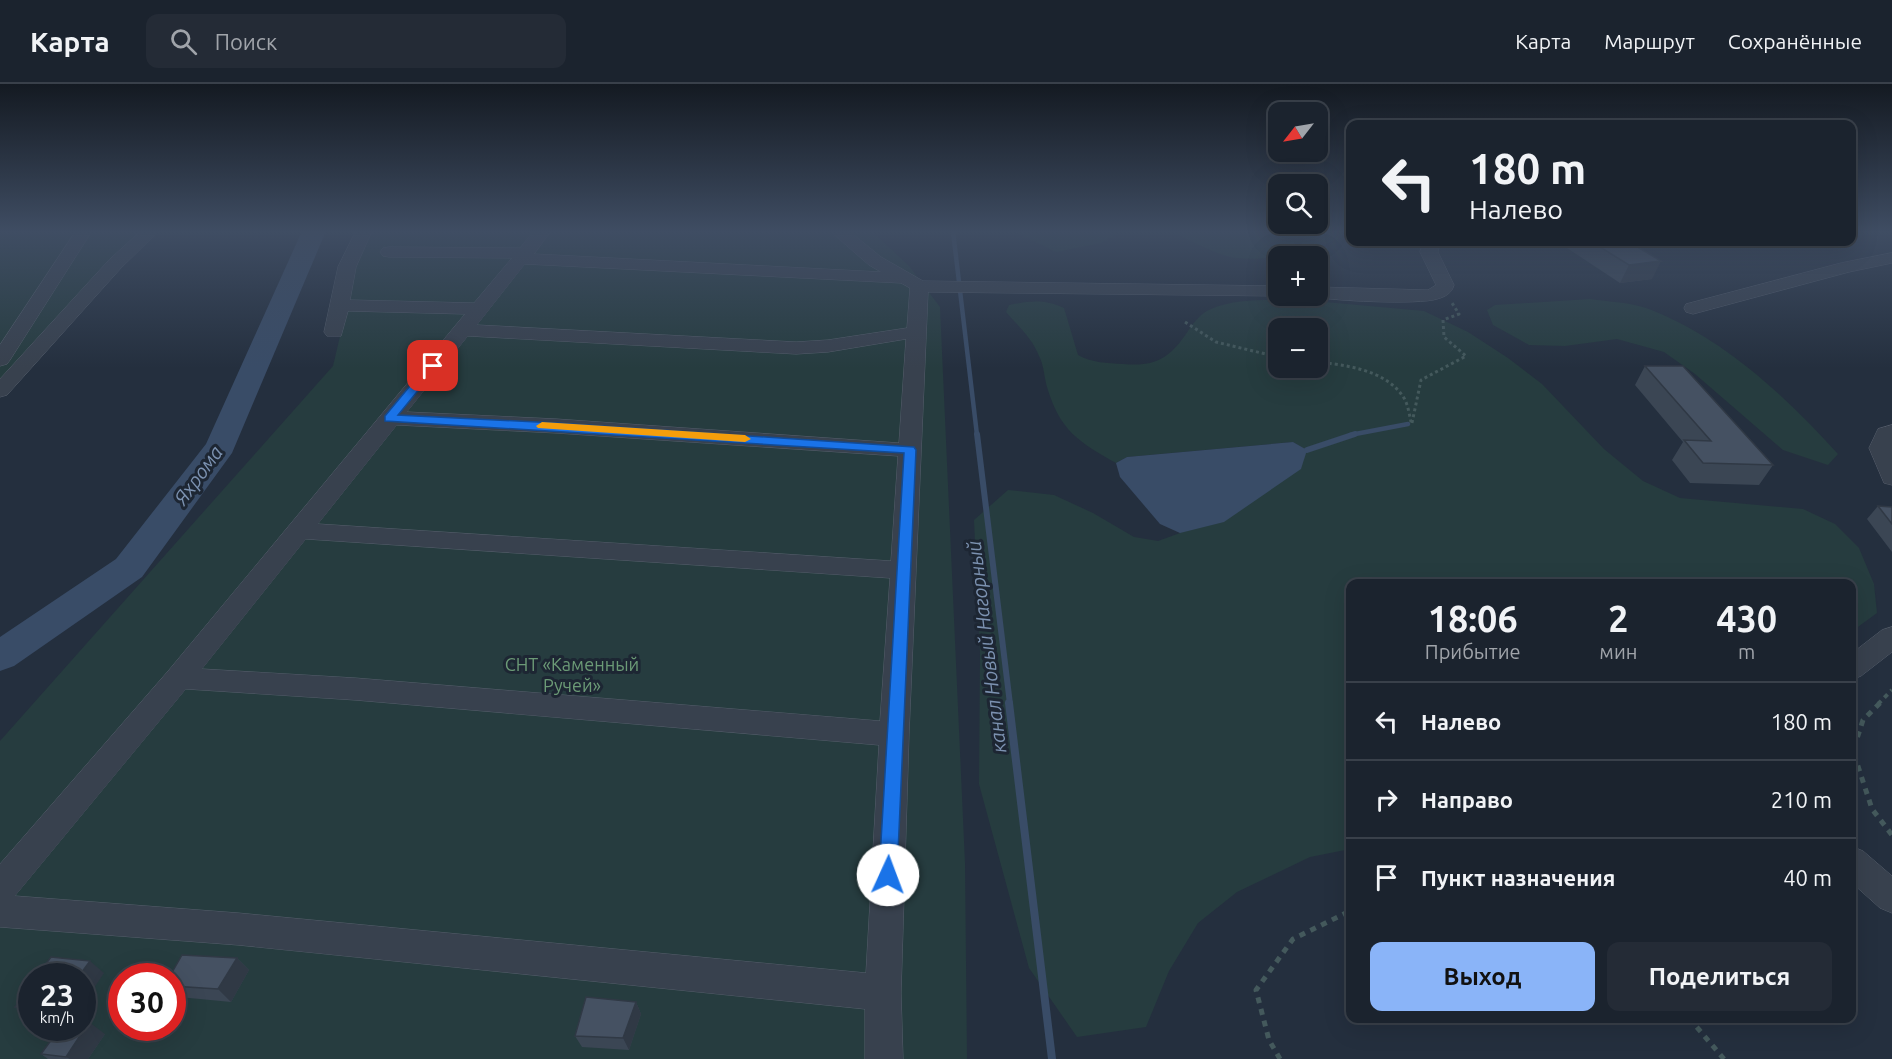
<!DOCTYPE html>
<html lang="ru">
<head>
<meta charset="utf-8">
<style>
  :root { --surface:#1b232e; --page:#242b36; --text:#f1f3f6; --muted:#a0a4aa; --line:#39404a; --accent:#8ab4f8 }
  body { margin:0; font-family:Ubuntu,sans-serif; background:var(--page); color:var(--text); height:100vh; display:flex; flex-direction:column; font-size:22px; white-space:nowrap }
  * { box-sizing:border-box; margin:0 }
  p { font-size:20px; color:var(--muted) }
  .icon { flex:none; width:33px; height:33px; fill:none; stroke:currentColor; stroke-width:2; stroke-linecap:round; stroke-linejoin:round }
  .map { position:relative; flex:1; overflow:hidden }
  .sheet { position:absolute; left:1346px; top:495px; width:510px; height:444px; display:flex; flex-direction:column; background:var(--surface); border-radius:12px; box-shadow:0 6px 24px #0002,0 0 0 2px var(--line) }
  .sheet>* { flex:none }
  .top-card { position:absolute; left:1346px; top:36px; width:510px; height:126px; border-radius:12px; box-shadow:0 6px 24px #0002,0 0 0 2px var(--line); background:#1b232e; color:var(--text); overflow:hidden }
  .needle { width:39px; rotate:239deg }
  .tools { position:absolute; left:1268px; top:18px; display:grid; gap:12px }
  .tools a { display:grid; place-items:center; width:60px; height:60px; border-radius:12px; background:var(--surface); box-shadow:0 6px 24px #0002,0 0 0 2px var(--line); font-size:30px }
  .speed { position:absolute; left:18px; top:879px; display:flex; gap:12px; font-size:30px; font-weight:700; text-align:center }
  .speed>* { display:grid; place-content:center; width:78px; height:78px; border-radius:50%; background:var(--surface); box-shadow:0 6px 24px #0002,0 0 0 2px var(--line); line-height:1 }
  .speed small { font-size:15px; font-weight:400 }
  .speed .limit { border:9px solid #d22; background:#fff; color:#111 }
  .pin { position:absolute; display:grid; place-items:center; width:51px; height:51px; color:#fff; margin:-26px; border-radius:12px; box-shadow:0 3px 9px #0006 }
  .me { position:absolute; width:66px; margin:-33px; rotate:2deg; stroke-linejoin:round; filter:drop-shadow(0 0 4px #0008) }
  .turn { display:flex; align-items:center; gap:21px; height:126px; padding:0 24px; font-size:27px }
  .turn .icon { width:78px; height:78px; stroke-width:2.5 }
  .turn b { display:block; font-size:42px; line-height:51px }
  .eta { display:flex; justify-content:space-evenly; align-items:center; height:102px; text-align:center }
  .eta b { font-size:36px; font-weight:600; line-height:42px }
  .primary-button { display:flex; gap:12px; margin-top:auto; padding:12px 24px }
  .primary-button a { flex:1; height:69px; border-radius:12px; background:var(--accent); color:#111; font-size:24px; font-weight:600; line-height:69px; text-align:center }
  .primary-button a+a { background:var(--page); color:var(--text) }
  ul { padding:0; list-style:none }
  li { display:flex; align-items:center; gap:18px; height:78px; padding:0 24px; border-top:2px solid var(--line) }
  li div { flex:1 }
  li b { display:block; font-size:22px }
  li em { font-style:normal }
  header { display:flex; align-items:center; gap:36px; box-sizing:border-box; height:84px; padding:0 30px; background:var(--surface); border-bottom:2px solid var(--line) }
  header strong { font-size:28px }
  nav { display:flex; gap:33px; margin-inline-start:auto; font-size:21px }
  .search { width:420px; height:54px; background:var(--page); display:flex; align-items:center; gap:15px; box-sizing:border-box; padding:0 21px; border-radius:12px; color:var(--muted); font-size:22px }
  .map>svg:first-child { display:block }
</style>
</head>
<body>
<header>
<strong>Карта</strong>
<div class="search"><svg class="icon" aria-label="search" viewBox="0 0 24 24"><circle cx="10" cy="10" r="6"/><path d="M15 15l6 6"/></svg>Поиск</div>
<nav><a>Карта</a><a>Маршрут</a><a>Сохранённые</a></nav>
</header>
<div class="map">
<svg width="1892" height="975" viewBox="0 0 1892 975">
  <rect width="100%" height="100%" fill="#242f3e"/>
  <path fill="#263c3f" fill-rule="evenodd" d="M0 147H149L0 298Z
    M374 147H872L909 182 940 223 965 779 967 975H0V657L333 282 360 167ZM32 892H82V944H32ZM122 892H172V944H122Z
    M1014 147H1121L1101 159 1056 168Z
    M1171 147H1339V155C1308 166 1258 181 1226 172 1207 166 1189 156 1171 147Z
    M1590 215C1608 218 1631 218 1649 225 1724 254 1785 312 1838 370L1828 381 1783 366 1695 290 1664 268 1617 255 1565 262 1529 261 1493 241 1487 226 1495 221Z
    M1303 216 1424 227 1468 248 1508 274 1542 300 1604 365 1643 397 1680 414 1803 425 1835 440 1859 464 1874 500 1877 529 1851 548V500H1350V765L1310 773 1237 808 1198 839 1169 887 1146 943 1077 953 1029 884 979 700 980 569 974 436 1008 406 1054 411 1093 429 1134 453 1158 457 1180 449 1306 366 1293 358 1127 373 1116 379C1079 358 1060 347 1047 303 1044 293 1044 281 1039 272 1032 254 1018 242 1006 228L1009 221C1030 217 1044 215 1064 224L1078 271C1093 279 1106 279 1123 280 1156 283 1170 274 1188 247 1194 238 1201 229 1211 225 1239 213 1273 217 1303 216ZM1278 244H1317V284H1278Z"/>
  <path fill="#394c67" d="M1293 358 1307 366 1301 385 1224 438 1180 449 1160 440 1120 393 1116 379 1127 373Z"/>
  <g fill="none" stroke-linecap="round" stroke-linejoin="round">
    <path stroke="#394c67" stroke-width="4.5" d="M953 147 977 351
      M1350 351 1408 340"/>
    <path stroke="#394c67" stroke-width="6" d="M977 350 1010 620
      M1307 366 1355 350"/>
    <path stroke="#394c67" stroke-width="8" d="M1009 619 1052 975"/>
    <path fill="#394c67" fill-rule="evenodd" d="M302 147H326L232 369 142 493 14 582 0 587V553L116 475 206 360Z"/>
    <g stroke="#565f6c" stroke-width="1">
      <path id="minor" d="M76 147H92L10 276 7 280 0 282V261Z
        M141 147H159L121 184 7 311 0 313V295L109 176Z
        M356 147H372L356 183 350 216 474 219 512 174 389 173 383 172 380 168 383 164 389 163 520 164 534 147H551L534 170 881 188 869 181 830 147H849L881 173 923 197 1278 202V212H1282H1278L928 208 909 650 901 909 903 975H865V925L238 861 0 843V780L169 586 465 230 348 227 341 252H327L324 248 338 183ZM525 180 901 199 910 204 907 244 828 256 796 258 477 241ZM468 252 796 270 828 268 906 255 899 359 556 335 407 328ZM397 341 556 349 898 372 891 477 318 440ZM306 455 890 494 880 637 355 594 202 585ZM186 605 355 616 879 661 866 889 238 829 15 812Z
        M1424 158H1440L1438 168 1454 201C1452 209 1445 213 1437 215 1420 221 1328 217 1310 212H1317V203L1428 206 1436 201 1420 168Z
        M1892 169V179L1849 188 1693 230 1686 228 1684 224 1686 220 1841 179Z
        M1892 341V401L1884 399 1869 364 1878 345Z
        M1892 543V568L1861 592 1851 596V570L1882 546Z
        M1851 762 1863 767 1892 792V829L1880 824 1851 798Z"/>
    </g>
    <path stroke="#44595c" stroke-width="3" stroke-dasharray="3 3" stroke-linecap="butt" d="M1185 238 1216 258 1278 273
      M1317 278C1346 281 1384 286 1402 311 1408 319 1409 329 1411 338
      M1412 339 1421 296 1466 272 1444 253 1443 236 1459 230 1452 219"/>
    <path stroke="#44595c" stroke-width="4" stroke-dasharray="4.5 4.5" stroke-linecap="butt" d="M1878 620 1892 606"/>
    <path stroke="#44595c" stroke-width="5" stroke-dasharray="6 6" stroke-linecap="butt" d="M1880 619 1863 636 1853 667 1872 725 1892 751
      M1689 934 1724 975
      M1280 975 1269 956 1256 906 1293 855 1350 827"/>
    <use href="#minor" fill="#38414e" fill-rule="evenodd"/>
  </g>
  <path fill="#3b4654" d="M1562 158H1629L1652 195 1620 199 1561 160Z
    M1645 282 1773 381 1759 401 1690 399 1672 376 1683 358 1635 301Z
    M1878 422 1892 423V468L1867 435Z
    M237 874 249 886 231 918 179 913 172 908V892Z
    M32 900V935L15 923Z
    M636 918 641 930 629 966 582 963 575 952Z
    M105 950 88 975H48L41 970Z"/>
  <path fill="#303945" d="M1661 177 1652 195 1620 199 1629 181Z
    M237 874 249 886 231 918 218 905Z
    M90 877 104 889 82 922V892H79Z
    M636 918 641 930 629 966 623 954Z
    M89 938 105 950 88 975H70L66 973Z"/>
  <path fill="#455162" stroke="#303945" stroke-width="1.5" d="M1592 158H1629L1661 177 1629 181Z
    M1645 282H1683L1773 381 1703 379 1684 356 1711 357Z
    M1878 422 1892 423V440Z
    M182 871 237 874 218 905 172 902V892H170Z
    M51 873 90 877 79 892H37Z
    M32 900V924L15 923Z
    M586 913 636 918 623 954 575 952Z
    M82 938H89L66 973 41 970 60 944H82Z"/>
  <linearGradient id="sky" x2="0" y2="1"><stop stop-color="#141a22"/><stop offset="0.52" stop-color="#3f4d63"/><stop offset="1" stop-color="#3f4d63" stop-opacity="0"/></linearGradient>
  <rect width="1892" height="284" fill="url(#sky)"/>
  <path fill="#1a73e8" stroke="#114b97" stroke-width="1.5" d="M433 278 438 282 398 331 556 339 914 363 916 366 897 791 894 797 888 799 882 797 879 791 904 369 385 337V332L429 279Z"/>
  <path fill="#f59e0b" d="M542 338 745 351 751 355 745 358 538 344 536 342Z"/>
  <g text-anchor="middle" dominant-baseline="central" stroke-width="6" stroke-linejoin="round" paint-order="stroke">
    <g font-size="18" fill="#6b9a76" stroke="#1d2633">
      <text x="572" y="580">СНТ «Каменный<tspan x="572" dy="21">Ручей»</tspan></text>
    </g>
    <g font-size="20" font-style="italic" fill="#7c92b1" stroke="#1d2633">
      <text transform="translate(198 391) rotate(-54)">Яхрома</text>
      <text transform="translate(986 563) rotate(-97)">канал Новый Нагорный</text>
    </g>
  </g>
</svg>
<div class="tools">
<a><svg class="needle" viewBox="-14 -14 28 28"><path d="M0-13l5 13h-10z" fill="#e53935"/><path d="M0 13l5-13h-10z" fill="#a0a4aa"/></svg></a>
<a><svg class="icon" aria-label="search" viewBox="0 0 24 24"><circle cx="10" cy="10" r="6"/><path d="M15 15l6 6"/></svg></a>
<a>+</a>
<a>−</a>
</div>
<div class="speed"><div>23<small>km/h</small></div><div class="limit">30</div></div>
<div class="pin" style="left:433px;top:282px;background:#d93025"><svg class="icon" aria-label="arrive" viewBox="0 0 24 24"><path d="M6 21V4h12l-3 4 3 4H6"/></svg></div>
<svg class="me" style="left:888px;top:791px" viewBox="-20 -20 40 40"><circle r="19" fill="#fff"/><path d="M0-13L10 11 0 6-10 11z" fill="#1a73e8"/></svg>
<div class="top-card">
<div class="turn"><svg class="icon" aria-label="left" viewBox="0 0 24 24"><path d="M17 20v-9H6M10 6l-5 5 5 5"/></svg><div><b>180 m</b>Налево</div></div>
</div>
<section class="sheet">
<div class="eta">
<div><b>18:06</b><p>Прибытие</p></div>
<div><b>2</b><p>мин</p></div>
<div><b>430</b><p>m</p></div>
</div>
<ul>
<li><svg class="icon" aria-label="left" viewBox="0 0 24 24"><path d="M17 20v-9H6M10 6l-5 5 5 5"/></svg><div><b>Налево</b></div><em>180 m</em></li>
<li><svg class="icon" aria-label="right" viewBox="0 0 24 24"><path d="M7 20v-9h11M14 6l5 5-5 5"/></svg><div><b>Направо</b></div><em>210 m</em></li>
<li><svg class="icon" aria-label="arrive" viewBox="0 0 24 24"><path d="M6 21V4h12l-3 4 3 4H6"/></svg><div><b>Пункт назначения</b></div><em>40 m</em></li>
</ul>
<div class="primary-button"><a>Выход</a><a>Поделиться</a></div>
</section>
</div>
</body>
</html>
